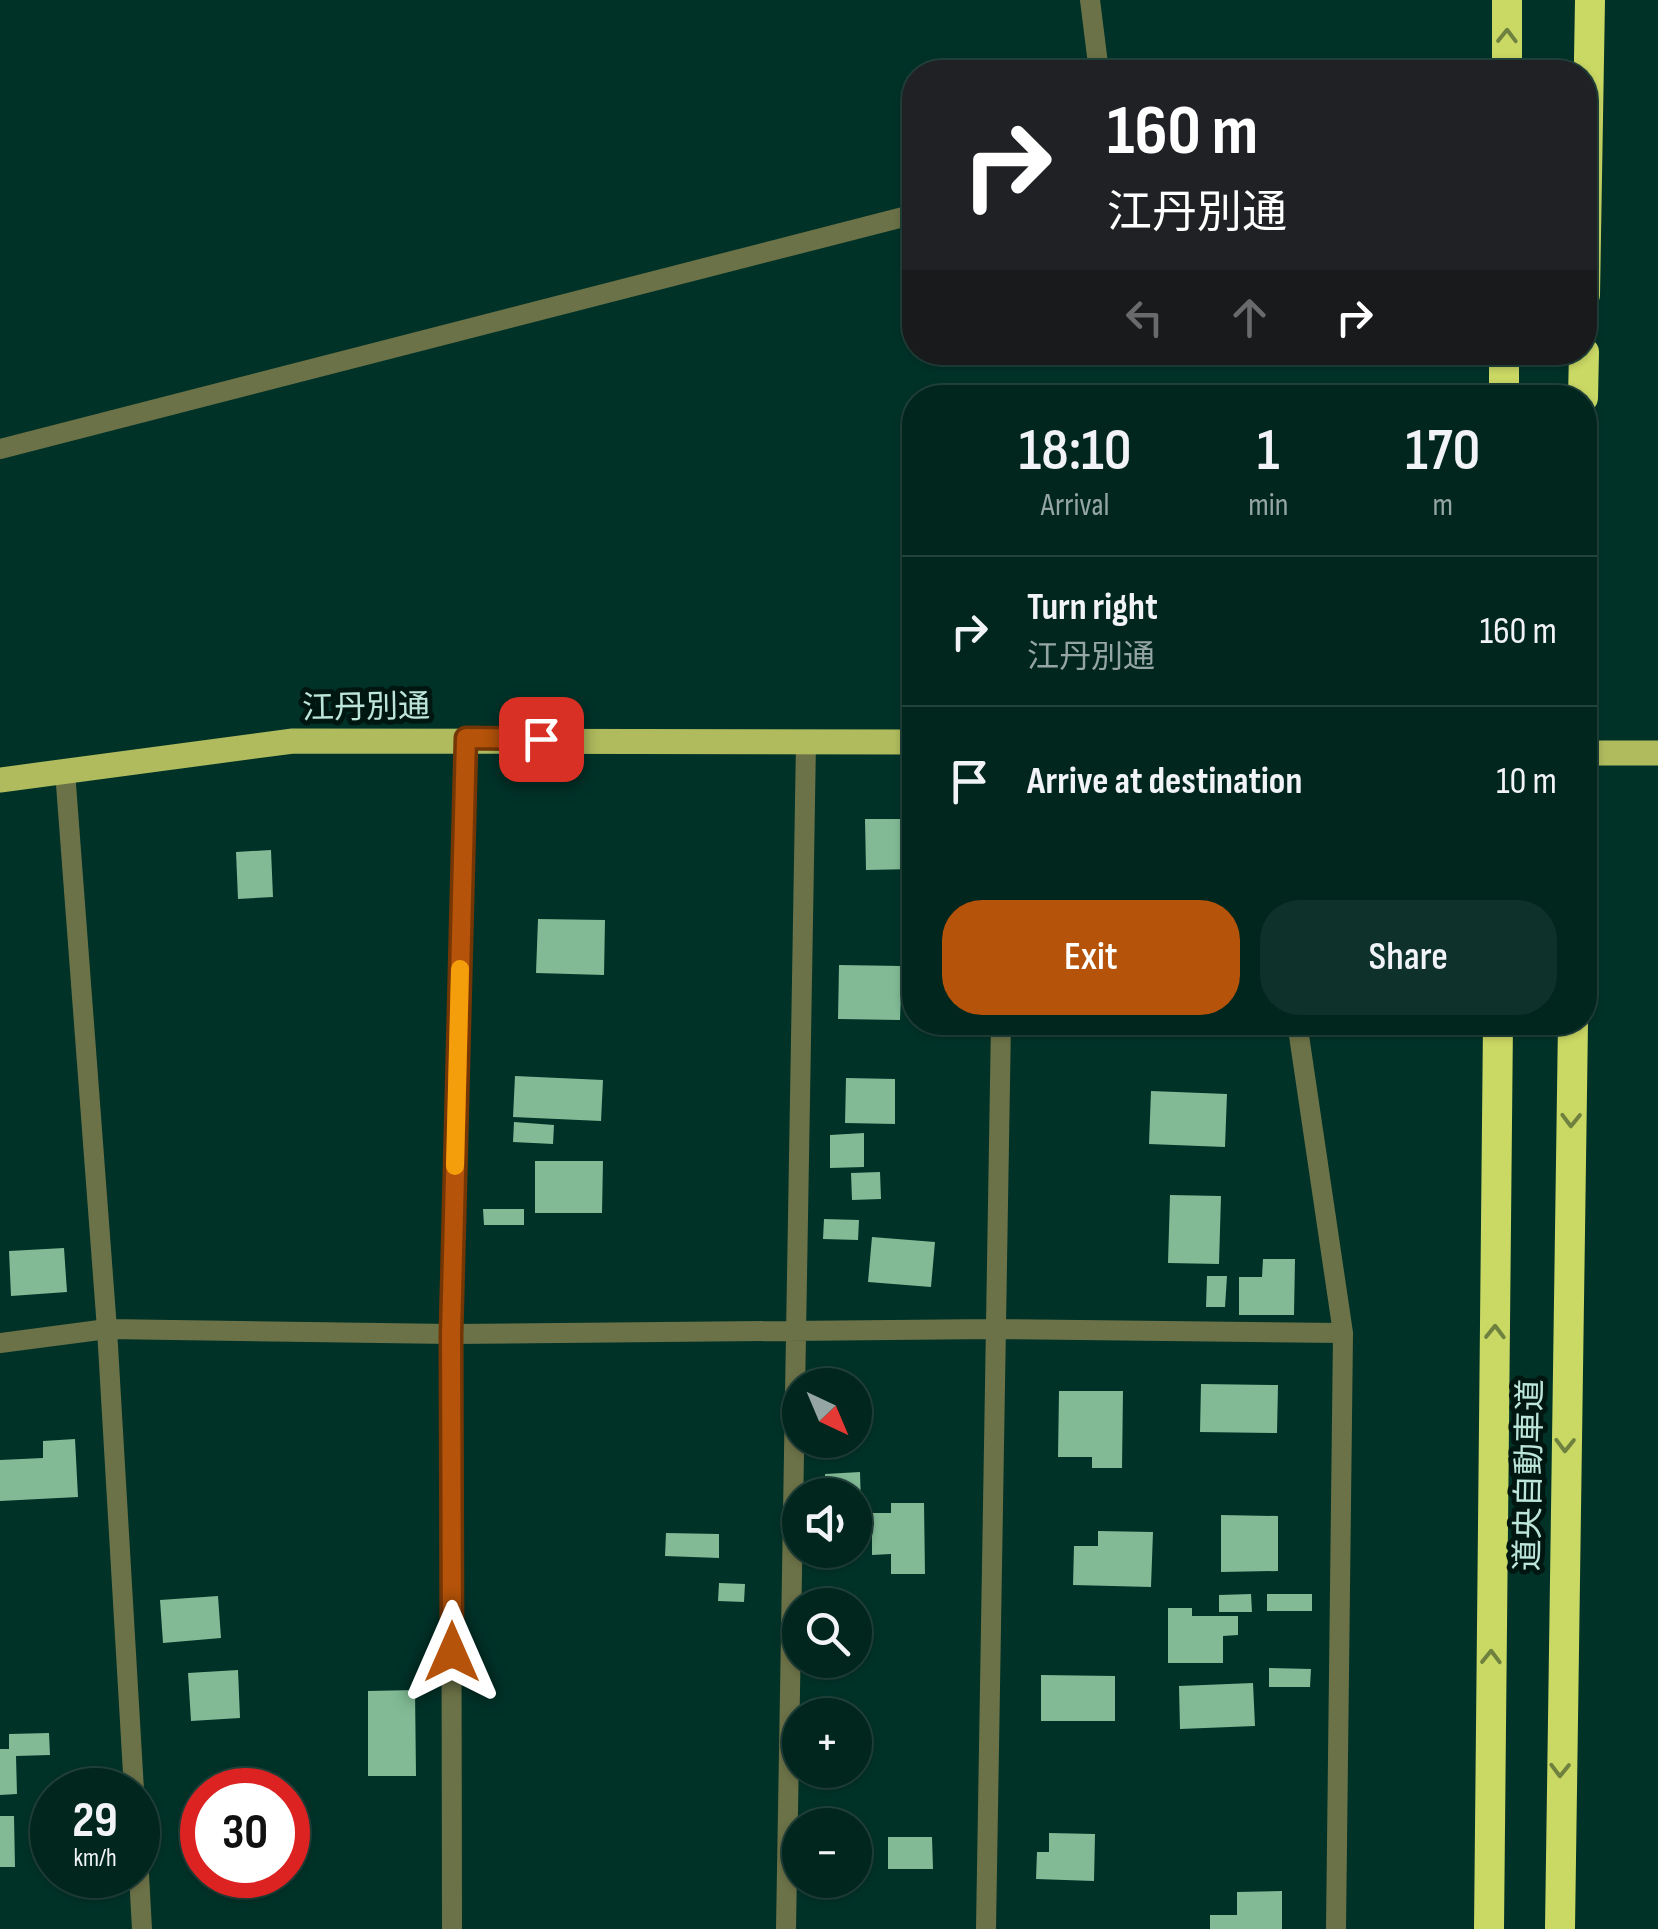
<!DOCTYPE html>
<html lang="en">
<head>
<meta charset="utf-8">
<style>
  :root { --surface:#00261e; --page:#0e322b; --text:#f1f3f6; --muted:#95a5a4; --line:#22433c; --accent:#b45309 }
  body { margin:0; font-family:"Sofia Sans Condensed","Noto Sans JP",sans-serif; background:var(--page); color:var(--text); height:100vh; display:flex; flex-direction:column; font-size:38px; white-space:nowrap }
  * { box-sizing:border-box; margin:0 }
  p { font-size:32px; color:var(--muted) }
  .icon { flex:none; width:55px; height:55px; fill:none; stroke:currentColor; stroke-width:2; stroke-linecap:round; stroke-linejoin:round }
  .map { position:relative; flex:1; overflow:hidden }
  .panel { position:absolute; left:902px; top:385px; width:695px; height:650px; display:flex; flex-direction:column; background:var(--surface); border-radius:40px; box-shadow:0 2px 8px #0004,0 0 0 2px var(--line) }
  .panel>* { flex:none }
  .top-card { position:absolute; left:902px; top:60px; width:695px; height:305px; border-radius:40px; box-shadow:0 2px 8px #0004,0 0 0 2px var(--line); background:#202124; color:#fff; overflow:hidden }
  .needle { width:65px; rotate:136deg }
  .tools { position:absolute; left:782px; top:1368px; display:grid; gap:20px }
  .tools a { display:grid; place-items:center; width:90px; height:90px; border-radius:50%; background:var(--surface); box-shadow:0 2px 8px #0004,0 0 0 2px var(--line); font-size:50px }
  .speed { position:absolute; left:30px; top:1768px; display:flex; gap:20px; font-size:50px; font-weight:700; text-align:center }
  .speed>* { display:grid; place-content:center; width:130px; height:130px; border-radius:50%; background:var(--surface); box-shadow:0 2px 8px #0004,0 0 0 2px var(--line); line-height:1 }
  .speed small { font-size:25px; font-weight:400 }
  .speed .limit { border:15px solid #d22; background:#fff; color:#111 }
  .pin { position:absolute; display:grid; place-items:center; width:85px; height:85px; color:#fff; margin:-42px; border-radius:20px; box-shadow:0 5px 15px #0006 }
  .me { position:absolute; width:110px; margin:-55px; rotate:0deg; stroke-linejoin:round; filter:drop-shadow(0 0 8px #0008) }
  .turn { display:flex; align-items:center; gap:35px; height:210px; padding:0 40px; font-size:45px }
  .turn .icon { width:130px; height:130px; stroke-width:2.5 }
  .turn b { display:block; font-size:70px; line-height:85px }
  .lanes { display:flex; align-items:center; height:95px; padding:0 40px; background:#0003; justify-content:center; gap:50px; direction:ltr }
  .lanes .off { opacity:.35 }
  .eta { display:flex; justify-content:space-evenly; align-items:center; height:170px; text-align:center }
  .eta b { font-size:60px; font-weight:600; line-height:70px }
  .button { display:flex; gap:20px; margin-top:auto; padding:20px 40px }
  .button a { flex:1; height:115px; border-radius:40px; background:var(--accent); color:#fff; font-size:40px; font-weight:600; line-height:115px; text-align:center }
  .button a+a { background:var(--page); color:var(--text) }
  ul { padding:0; list-style:none }
  li { display:flex; align-items:center; gap:30px; height:150px; padding:0 40px; border-top:2px solid var(--line) }
  li div { flex:1 }
  li b { display:block; font-size:38px }
  li em { font-style:normal }
  .map>svg:first-child { display:block }
</style>
</head>
<body>
<div class="map">
<svg width="1658" height="1929" viewBox="0 0 1658 1929">
  <rect width="100%" height="100%" fill="#003228"/>
  <path fill="#81ba95" d="M865 819H915V869L866 870Z
    M271 850 273 897 238 899 236 852Z
    M538 919 605 920 604 975 536 973Z
    M839 965 902 966 900 1020 838 1019Z
    M515 1076 603 1080 601 1121 513 1117Z
    M846 1078 895 1079V1124L845 1123Z
    M1151 1091 1227 1094 1225 1147 1149 1144Z
    M514 1122 554 1125 553 1144 513 1142Z
    M864 1133V1167L830 1168V1135Z
    M535 1161H603L602 1213H535Z
    M880 1172 881 1199 852 1200 851 1173Z
    M1170 1195 1221 1196 1219 1264 1168 1263Z
    M483 1209H524V1225H484Z
    M824 1219 859 1220 858 1240 823 1239Z
    M872 1237 935 1242 931 1287 868 1282Z
    M64 1248 67 1292 11 1296 9 1251Z
    M1263 1259H1295L1294 1315H1239V1277H1262Z
    M1207 1276H1227L1225 1307H1206Z
    M1201 1384 1278 1385 1277 1433 1200 1432Z
    M1059 1391H1123L1122 1468H1092V1457H1058Z
    M75 1439 78 1497 0 1501V1460L43 1458V1441Z
    M860 1472 861 1506H855V1495H826L825 1474Z
    M891 1503H924L925 1574H891V1554L872 1555V1513H891Z
    M1221 1515 1278 1516V1571L1221 1572Z
    M1098 1531 1153 1532 1151 1587 1073 1585 1074 1546H1098Z
    M666 1533 719 1534V1558L665 1556Z
    M719 1583 745 1584 744 1602 718 1601Z
    M1251 1594 1252 1612H1219V1595Z
    M1267 1594H1312V1611H1267Z
    M218 1596 221 1638 163 1643 160 1600Z
    M1168 1608H1192V1616H1238V1635L1223 1636V1663H1168Z
    M1269 1668 1311 1669 1310 1687H1269Z
    M238 1670 240 1718 191 1721 188 1673Z
    M1041 1675 1115 1676V1721H1041Z
    M1253 1683 1255 1726 1180 1729 1179 1686Z
    M415 1690 416 1776H368V1691Z
    M49 1733 50 1755 16 1756 17 1794 0 1795V1749H9V1734Z
    M0 1816H14L15 1867H0Z
    M1049 1833 1095 1834 1094 1881 1036 1879 1037 1852H1049Z
    M888 1837H932L933 1869H888Z
    M1282 1891V1929H1210V1915H1237V1892Z"/>
  <g fill="none" stroke-linecap="round" stroke-linejoin="round">
    <path stroke="#6c7247" stroke-width="20" d="M1090 0 1099 72
      M0 449 915 214"/>
    <path stroke="#6c7247" stroke-width="20" d="M65 771 107 1329 134 1790
      M1297 1022 1343 1333 1336 1929
      M0 1343 107 1329 451 1334 993 1329 1343 1333
      M138 1857 142 1929
      M452 1929 451 1334 466 739
      M786 1929 806 742
      M986 1929 1001 1022"/>
    <path stroke="#afbb5d" stroke-width="25" d="M1585 753H1658
      M0 780 293 741 915 742"/>
    <path stroke="#cad864" stroke-width="30" d="M1507 72V0
      M1585 295 1590 0
      M1504 398V352
      M1583 398 1584 352
      M1489 1929 1498 1022
      M1560 1929 1573 1022"/>
  </g>
  <defs><path id="oneway-chevron" d="M-2-3.5L2.5 0L-2 3.5" fill="none" stroke-width="1.6" stroke-linecap="round" stroke-linejoin="round" transform="scale(2.5)"/></defs>
  <g stroke="#6f813f">
    <use href="#oneway-chevron" transform="translate(1507 36) rotate(-89)"/>
    <use href="#oneway-chevron" transform="translate(1571 1120) rotate(91)"/>
    <use href="#oneway-chevron" transform="translate(1495 1332) rotate(-89)"/>
    <use href="#oneway-chevron" transform="translate(1565 1445) rotate(91)"/>
    <use href="#oneway-chevron" transform="translate(1491 1657) rotate(-89)"/>
    <use href="#oneway-chevron" transform="translate(1560 1770) rotate(91)"/>
  </g>
  <g fill="none" stroke-linecap="round" stroke-linejoin="round">
    <g stroke="#753606" stroke-width="25">
      <path id="route" d="M452 1652 451 1334 466 738 541 739"/>
    </g>
    <use href="#route" stroke="#b45309" stroke-width="18"/>
    <path stroke="#f59e0b" stroke-width="18" d="M455 1166 460 969"/>
  </g>
  <g text-anchor="middle" dominant-baseline="central" stroke-width="10" stroke-linejoin="round" paint-order="stroke">
    <g font-size="32" fill="#bde6d9" stroke="#001711">
      <text transform="translate(366 708) rotate(-1)">江丹別通</text>
      <text transform="translate(1530 1475) rotate(-89)">道央自動車道</text>
    </g>
  </g>
</svg>
<div class="tools">
<a><svg class="needle" viewBox="-14 -14 28 28"><path d="M0-13l5 13h-10z" fill="#e53935"/><path d="M0 13l5-13h-10z" fill="#95a5a4"/></svg></a>
<a><svg class="icon" aria-label="sound" viewBox="0 0 24 24"><path d="M4 9h4l5-4v14l-5-4H4zM17 9q2 3 0 6"/></svg></a>
<a><svg class="icon" aria-label="search" viewBox="0 0 24 24"><circle cx="10" cy="10" r="6"/><path d="M15 15l6 6"/></svg></a>
<a>+</a>
<a>−</a>
</div>
<div class="speed"><div>29<small>km/h</small></div><div class="limit">30</div></div>
<div class="pin" style="left:541px;top:739px;background:#d93025"><svg class="icon" aria-label="arrive" viewBox="0 0 24 24"><path d="M6 21V4h12l-3 4 3 4H6"/></svg></div>
<svg class="me" style="left:452px;top:1652px" viewBox="-20 -20 40 40"><path d="M0-17L14 15 0 8-14 15z" fill="#b45309" stroke="#fff" stroke-width="4"/></svg>
<div class="top-card">
<div class="turn"><svg class="icon" aria-label="right" viewBox="0 0 24 24"><path d="M7 20v-9h11M14 6l5 5-5 5"/></svg><div><b>160 m</b>江丹別通</div></div>
<div class="lanes"><svg class="icon off" aria-label="left" viewBox="0 0 24 24"><path d="M17 20v-9H6M10 6l-5 5 5 5"/></svg><svg class="icon off" aria-label="ahead" viewBox="0 0 24 24"><path d="M12 20V5M6 11l6-6 6 6"/></svg><svg class="icon" aria-label="right" viewBox="0 0 24 24"><path d="M7 20v-9h11M14 6l5 5-5 5"/></svg></div>
</div>
<section class="panel">
<div class="eta">
<div><b>18:10</b><p>Arrival</p></div>
<div><b>1</b><p>min</p></div>
<div><b>170</b><p>m</p></div>
</div>
<ul>
<li><svg class="icon" aria-label="right" viewBox="0 0 24 24"><path d="M7 20v-9h11M14 6l5 5-5 5"/></svg><div><b>Turn right</b><p>江丹別通</p></div><em>160 m</em></li>
<li><svg class="icon" aria-label="arrive" viewBox="0 0 24 24"><path d="M6 21V4h12l-3 4 3 4H6"/></svg><div><b>Arrive at destination</b></div><em>10 m</em></li>
</ul>
<div class="button"><a>Exit</a><a>Share</a></div>
</section>
</div>
</body>
</html>
